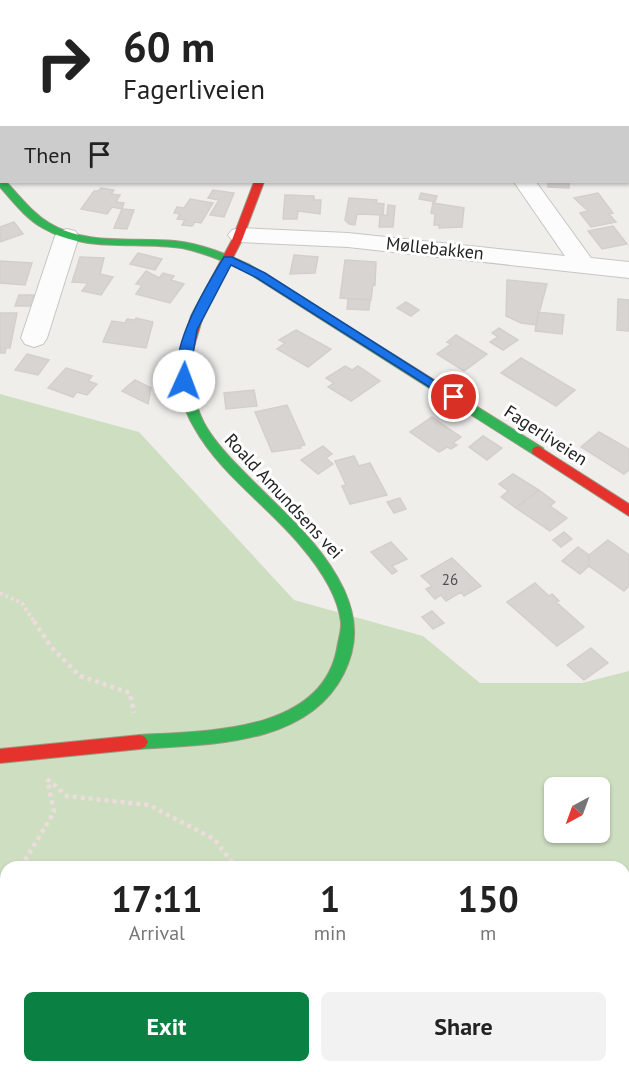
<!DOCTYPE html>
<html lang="en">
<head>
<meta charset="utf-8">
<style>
  :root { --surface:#fff; --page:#f2f2f2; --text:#222; --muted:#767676; --accent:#0b8043 }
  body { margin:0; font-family:"PT Sans",sans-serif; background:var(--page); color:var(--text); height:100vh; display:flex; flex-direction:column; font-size:22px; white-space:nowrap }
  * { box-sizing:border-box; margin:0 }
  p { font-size:20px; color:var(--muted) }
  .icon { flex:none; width:33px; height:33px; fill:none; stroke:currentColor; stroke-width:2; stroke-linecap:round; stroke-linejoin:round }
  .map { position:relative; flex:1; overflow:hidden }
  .sheet { position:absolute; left:0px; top:861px; width:630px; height:212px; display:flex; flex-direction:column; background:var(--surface); border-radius:18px 18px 0 0; box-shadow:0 2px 4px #0004 }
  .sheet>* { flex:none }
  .hud { position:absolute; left:0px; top:0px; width:630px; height:183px; box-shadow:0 2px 4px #0004; background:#fff; color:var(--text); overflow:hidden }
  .needle { width:39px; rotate:221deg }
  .tools { position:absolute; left:544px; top:777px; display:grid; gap:12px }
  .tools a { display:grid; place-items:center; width:66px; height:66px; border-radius:9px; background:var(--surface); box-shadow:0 2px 4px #0004; font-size:30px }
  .pin { position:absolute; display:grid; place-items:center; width:51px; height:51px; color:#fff; margin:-26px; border:3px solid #fff; border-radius:50%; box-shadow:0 2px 6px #0007 }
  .me { position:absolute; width:66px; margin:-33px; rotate:2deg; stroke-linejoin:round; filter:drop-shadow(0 0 4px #0008) }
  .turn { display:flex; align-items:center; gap:21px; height:126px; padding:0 24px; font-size:27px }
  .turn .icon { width:78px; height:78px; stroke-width:2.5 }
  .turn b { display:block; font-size:42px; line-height:51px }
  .then { display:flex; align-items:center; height:57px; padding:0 24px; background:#0003; gap:12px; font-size:22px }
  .eta { display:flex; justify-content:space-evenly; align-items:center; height:102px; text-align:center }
  .eta b { font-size:36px; font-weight:700; line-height:42px }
  .cta { display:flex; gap:12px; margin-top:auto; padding:12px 24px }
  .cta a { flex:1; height:69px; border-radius:9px; background:var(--accent); color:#fff; font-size:24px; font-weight:700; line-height:69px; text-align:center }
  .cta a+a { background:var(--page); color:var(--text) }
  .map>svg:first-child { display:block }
</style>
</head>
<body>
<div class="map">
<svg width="629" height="1072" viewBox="0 0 629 1072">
  <rect width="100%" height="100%" fill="#f0eeeb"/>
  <path fill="#cedec1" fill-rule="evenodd" d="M0 394 139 432 294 600 423 636 480 683H582L629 671V1072H0ZM555 788H600V832H555ZM6 867H624V1066H6Z"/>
  <path fill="#d7d4d2" stroke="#d3cfcc" stroke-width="1.5" d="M548 182H569V188L548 187Z
    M101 188 114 190 111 194 120 195 116 202 124 203 122 209 112 207 107 214 81 209 94 191H98Z
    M213 190 234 193 224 217 210 215 219 200 208 198Z
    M421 193 437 196 435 202 419 199Z
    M598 193 613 213 609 214 616 222 591 227 580 213 588 211 574 198Z
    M285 195 314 196V200H321L320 214 298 211 297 219H283Z
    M349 198 377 200 376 203 384 204 383 215 357 214 355 225 349 224 345 220Z
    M190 199 213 203 201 223 195 222 192 226 182 225 185 220 177 219 180 214 174 213 177 207 184 208Z
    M433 203 464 208 462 227 439 228V225H434L435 214 431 213Z
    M388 205 395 206 393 227H379L380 216 387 215Z
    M122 209 134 210 127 229 114 228Z
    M14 222 23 234 0 242V227Z
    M613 226 627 244 602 249 588 231Z
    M138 253 162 259 155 270 130 264Z
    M294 255 318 257 315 273 290 274Z
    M80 257 104 258 100 274 113 277 101 295 82 291 88 283 72 282Z
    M345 260 376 262 375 285 373 284 371 300 340 298Z
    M0 261 32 263 25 285 0 283Z
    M146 271 159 278 163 273 174 276 171 280 184 284 170 303 136 294 142 285 136 284Z
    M507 280 547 284 536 325 521 323 506 316Z
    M19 295H34L30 306H15Z
    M348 299 370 300 369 310 347 309Z
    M618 299 629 300V331L617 330Z
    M406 302 419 310 411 316 397 308Z
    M538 312 564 315 562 334 535 331Z
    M0 313H17L10 348H6L5 353H0Z
    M136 318 153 322 146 348 103 342 112 321 125 323 127 319 135 320Z
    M499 328 518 340 503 350 490 342 498 337 492 333Z
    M296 330 331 349 308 367 277 349 285 343 279 340Z
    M456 335 487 354 464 371 437 354 451 344 447 342Z
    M27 354 49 360 38 375 15 370Z
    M521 358 575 390 556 406 501 373Z
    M345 366 352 370 358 366 380 381 351 401 328 387 334 383 326 378Z
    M66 368 92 376 88 381 97 384 87 395 77 392 73 397 48 388Z
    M135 380 151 388 148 404 122 391Z
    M254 390 257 406 226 409 224 393Z
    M287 405 305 445 300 446 301 448 272 452 255 412Z
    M432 417 461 437 453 443 457 445 451 449 447 447 439 452 410 432Z
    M599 432 629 449V470L624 474 581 447Z
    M483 436 502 448 487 460 469 447Z
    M323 446 332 454 326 458 333 464 318 474 301 460Z
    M354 456 359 466 370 463 387 495 350 504 342 486 346 485 335 461Z
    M513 474 539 490 516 508 501 497 508 491 499 484Z
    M539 490 555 502 550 506 567 518 550 531 516 508Z
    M400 498 406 509 394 513 387 502Z
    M564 532 572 539 561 547 553 540Z
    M608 540 629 555V586L624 591 589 566V555Z
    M391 542 407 559 392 566 397 571 392 574 371 552Z
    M578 547 589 555V566L580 574 562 561Z
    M452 558 481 586 464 596 461 592 446 601 441 595 435 599 426 589 432 586 421 576Z
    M535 583 549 596 552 594 559 601 556 602 584 627 557 646 507 602Z
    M432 611 444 623 433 629 422 617Z
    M591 648 608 663 584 680 567 665Z"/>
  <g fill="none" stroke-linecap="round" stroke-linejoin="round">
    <g stroke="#c7c6c5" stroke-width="2">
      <path id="street" d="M373 0H393V2H374Z
        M0 137H2V151H0Z
        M514 182H536L591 258 629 262V278L348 247 240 242 232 240 228 235 232 230 240 228 348 233 565 256Z
        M67 229 75 231 79 236 47 338 43 344 34 347 25 344 21 338 55 236 59 231Z"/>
    </g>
    <g stroke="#9b9a82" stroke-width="2">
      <path id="fast" d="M584 0H594L595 2H585Z
        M628 17H629V23H628Z
        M0 178 2 182H6C20 196 32 213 49 223 87 246 133 237 175 241 202 244 226 254 250 265L543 448 544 451 543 454H533L242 269C223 261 203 252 182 248 135 241 85 253 43 228 25 218 13 201 0 187Z
        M185 353 191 357C192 383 192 399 204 423 213 440 228 456 241 469 278 508 321 541 344 590 357 619 358 644 344 673 308 746 209 744 140 749L135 747 132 742 135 737 140 735C206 731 321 733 337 649 338 640 342 631 341 622 338 594 318 566 301 546 267 505 220 474 194 427 180 404 180 383 179 357Z"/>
    </g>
    <g stroke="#9b9a82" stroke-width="2">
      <path id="slow" d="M333 0H341L332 2Z"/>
    </g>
    <g stroke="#9b9a82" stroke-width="2">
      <path id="jam" d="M254 182H264L242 240 203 316 191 357 189 360H181L179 357 191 316 232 240Z
        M538 446 629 504V516L533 454 532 451 533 448Z
        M140 735 145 737 148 742 145 747 140 749 0 763V749Z"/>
    </g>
    <path stroke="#ecdcdc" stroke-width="3" stroke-dasharray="2 2" stroke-linecap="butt" d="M110 2 113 0"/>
    <path stroke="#ecdcdc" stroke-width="4" stroke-dasharray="3 3" stroke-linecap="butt" d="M0 593 22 603 35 623"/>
    <path stroke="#ecdcdc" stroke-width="4.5" stroke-dasharray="4 4" stroke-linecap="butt" d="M34 621 51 647 80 676 130 693 134 713
      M47 779 67 796 149 805 214 839 236 867
      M21 867 54 812 48 783
      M0 894 6 888
      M383 1066 391 1072"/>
    <use href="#street" fill="#fdfcfc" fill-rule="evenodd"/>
    <use href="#fast" fill="#30b455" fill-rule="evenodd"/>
    <use href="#slow" fill="#ff9f0a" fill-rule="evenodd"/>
    <use href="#jam" fill="#e5322d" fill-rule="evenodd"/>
  </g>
  <path fill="#1a73e8" stroke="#114b97" stroke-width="1.5" d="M224 257H232L265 273 460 397 459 400H450L257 278 231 265 197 330 188 384H180C166 351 207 285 224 257Z"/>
  <g text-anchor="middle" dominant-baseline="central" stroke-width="6" stroke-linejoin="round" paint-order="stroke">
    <g font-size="15" fill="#4f4e4e">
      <text x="450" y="579">26</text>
    </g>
    <g font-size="18" fill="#222" stroke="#fff">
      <text transform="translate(435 248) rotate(6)">Møllebakken</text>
      <text transform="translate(546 435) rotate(33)">Fagerliveien</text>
      <text transform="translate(284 496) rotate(47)">Roald Amundsens vei</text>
    </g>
  </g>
</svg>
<div class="tools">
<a><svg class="needle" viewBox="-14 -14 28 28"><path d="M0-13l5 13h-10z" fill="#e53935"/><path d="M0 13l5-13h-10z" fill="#767676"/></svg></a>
</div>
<div class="pin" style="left:454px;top:397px;background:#d93025"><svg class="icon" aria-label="arrive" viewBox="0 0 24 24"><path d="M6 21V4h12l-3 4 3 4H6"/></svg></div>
<svg class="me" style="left:184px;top:381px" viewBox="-20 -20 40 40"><circle r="19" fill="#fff"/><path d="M0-13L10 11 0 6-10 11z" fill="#1a73e8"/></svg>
<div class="hud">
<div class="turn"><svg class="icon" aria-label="right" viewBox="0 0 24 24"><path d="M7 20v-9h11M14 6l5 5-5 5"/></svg><div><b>60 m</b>Fagerliveien</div></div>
<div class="then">Then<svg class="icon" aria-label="arrive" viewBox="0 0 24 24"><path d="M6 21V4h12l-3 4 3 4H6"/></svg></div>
</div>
<section class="sheet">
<div class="eta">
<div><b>17:11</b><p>Arrival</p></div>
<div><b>1</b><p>min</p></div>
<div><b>150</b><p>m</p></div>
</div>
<div class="cta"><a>Exit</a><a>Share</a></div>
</section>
</div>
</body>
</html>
